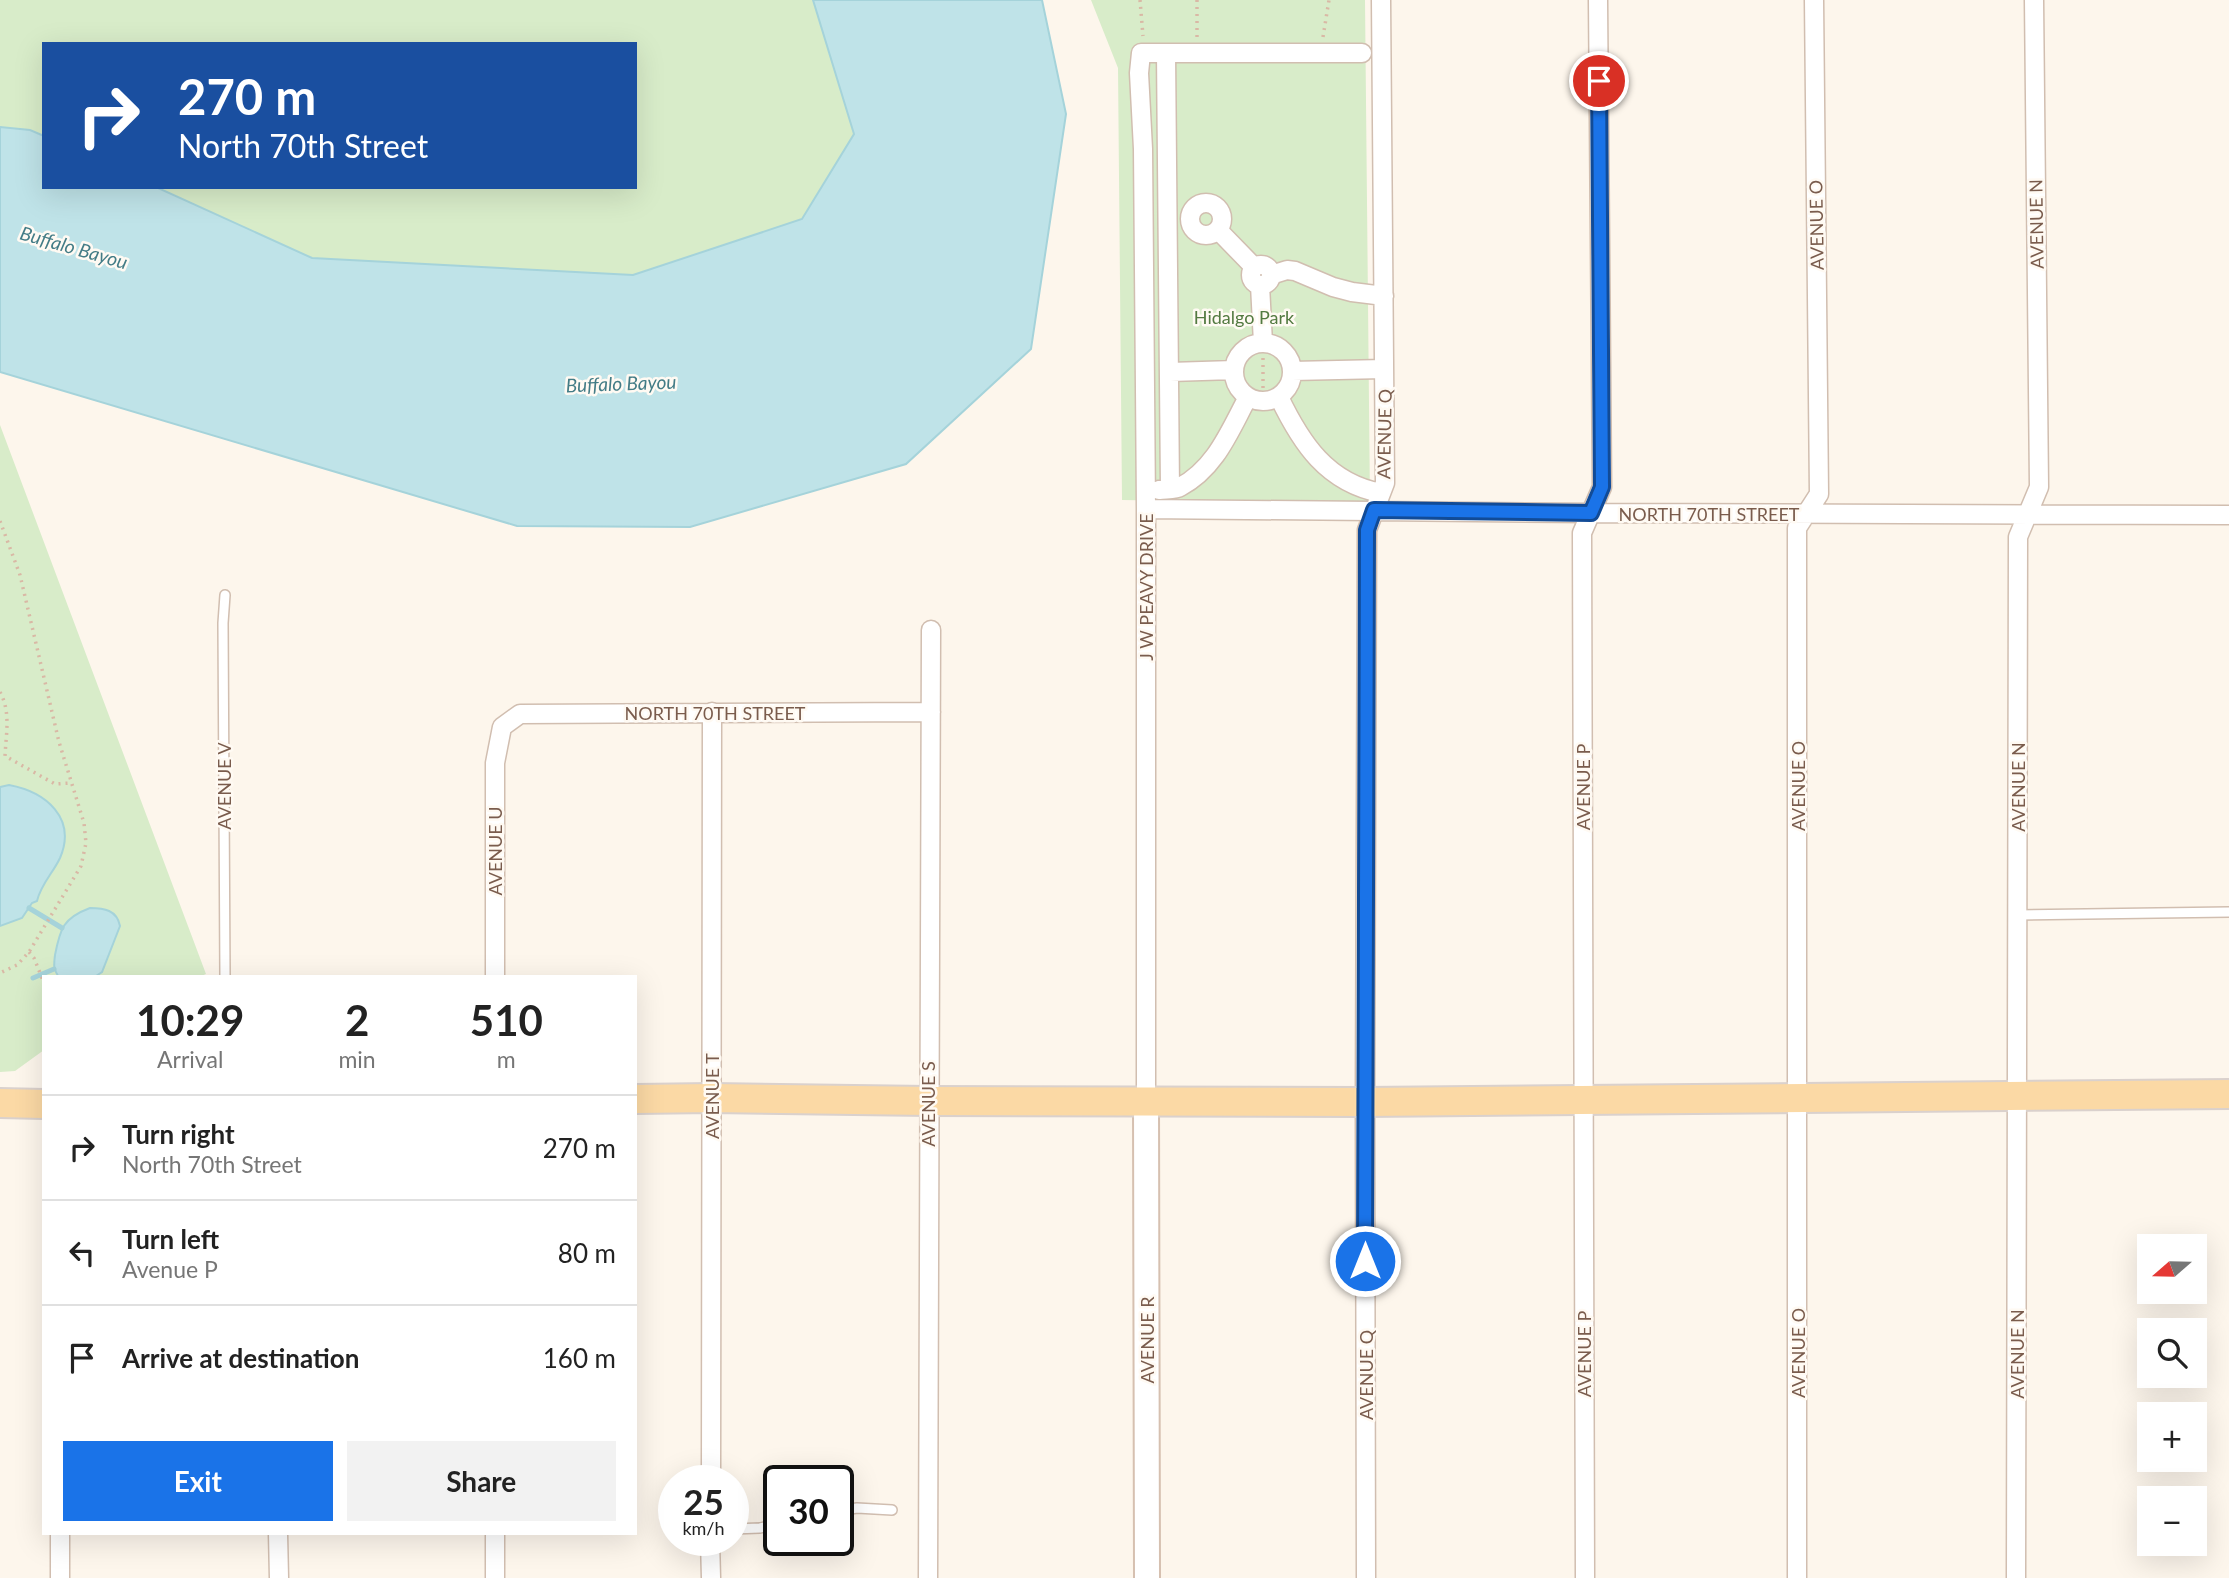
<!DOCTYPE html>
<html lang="en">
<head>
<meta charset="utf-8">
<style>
  :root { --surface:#fff; --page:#f2f2f2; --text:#222; --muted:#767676; --line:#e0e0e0; --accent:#1a73e8 }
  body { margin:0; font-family:Lato,sans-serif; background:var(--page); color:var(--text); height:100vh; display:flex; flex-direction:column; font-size:26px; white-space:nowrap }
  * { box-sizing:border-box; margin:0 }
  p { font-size:23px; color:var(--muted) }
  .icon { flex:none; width:38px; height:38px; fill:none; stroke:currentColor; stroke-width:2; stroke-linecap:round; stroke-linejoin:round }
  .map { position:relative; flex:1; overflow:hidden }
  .drawer { position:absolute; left:42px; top:975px; width:595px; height:560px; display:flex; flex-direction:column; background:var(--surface); border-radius:0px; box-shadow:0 7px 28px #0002 }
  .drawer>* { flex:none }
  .guide { position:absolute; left:42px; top:42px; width:595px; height:147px; border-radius:0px; box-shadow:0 7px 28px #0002; background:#1a4fa0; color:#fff; overflow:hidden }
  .needle { width:46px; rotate:250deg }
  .tools { position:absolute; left:2137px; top:1234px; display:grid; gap:14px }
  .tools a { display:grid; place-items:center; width:70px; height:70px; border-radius:0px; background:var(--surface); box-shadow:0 7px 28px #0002; font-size:35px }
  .speed { position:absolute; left:658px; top:1465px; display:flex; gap:14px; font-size:35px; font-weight:700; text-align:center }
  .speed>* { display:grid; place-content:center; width:91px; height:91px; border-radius:50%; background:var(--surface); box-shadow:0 7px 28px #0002; line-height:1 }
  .speed small { font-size:18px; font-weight:400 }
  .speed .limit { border:4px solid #111; border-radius:10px; background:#fff; color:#111 }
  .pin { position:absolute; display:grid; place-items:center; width:60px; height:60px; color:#fff; margin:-30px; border:4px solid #fff; border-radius:50%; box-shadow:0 2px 7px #0007 }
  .me { position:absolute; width:77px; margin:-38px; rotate:0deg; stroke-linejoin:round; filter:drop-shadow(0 0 5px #0008) }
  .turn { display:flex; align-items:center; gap:24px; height:147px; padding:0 21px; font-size:32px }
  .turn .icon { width:91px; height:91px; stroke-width:2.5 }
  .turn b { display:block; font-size:49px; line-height:60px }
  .eta { display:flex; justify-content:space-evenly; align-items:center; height:119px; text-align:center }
  .eta b { font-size:42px; font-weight:700; line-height:49px }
  .action { display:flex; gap:14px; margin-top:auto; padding:14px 21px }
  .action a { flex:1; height:80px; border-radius:0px; background:var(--accent); color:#fff; font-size:28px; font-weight:700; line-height:80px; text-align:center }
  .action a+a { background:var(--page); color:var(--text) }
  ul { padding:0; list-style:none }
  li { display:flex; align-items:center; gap:21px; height:105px; padding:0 21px; border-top:2px solid var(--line) }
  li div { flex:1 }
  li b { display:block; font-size:26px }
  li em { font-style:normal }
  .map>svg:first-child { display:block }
</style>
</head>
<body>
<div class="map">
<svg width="2229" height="1578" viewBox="0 0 2229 1578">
  <rect width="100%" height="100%" fill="#fdf6ec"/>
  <path fill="#d8ecc9" d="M0 0H813L854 134 802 220 633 275 312 258 156 187H635V44H44V136L30 130 0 127Z
    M1091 0H1365L1370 504 1122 500 1118 68Z
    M0 425 206 974 201 976H44V1050L15 1071 0 1072Z"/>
  <path fill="#bfe3e8" stroke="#a5d3da" stroke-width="2" d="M813 0H1042L1066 114 1031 349 906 464 690 527 517 526 0 372V127L30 130 44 136V187H156L312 258 633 275 802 219 854 134Z
    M9 785C46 792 77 818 60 858 53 873 41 884 37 901L32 903 22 918 0 926V787Z
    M90 908C104 908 117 910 120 926L102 972 96 976H58C53 968 54 964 55 955 60 929 63 918 90 908Z"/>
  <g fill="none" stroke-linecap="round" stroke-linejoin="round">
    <path stroke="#a5d3da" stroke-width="5" d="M29 908 62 928
      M33 978 54 969"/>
    <g stroke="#d1beb0" stroke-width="12">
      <path id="lane" d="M2018 915 2229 912
        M225 976 223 623 225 595
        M838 1511 857 1508 892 1510
        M733 1529 760 1528 779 1524"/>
    </g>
    <g stroke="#d1beb0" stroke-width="21">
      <path id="street" d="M1166 53 1170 489
        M1190 219a16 16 0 1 1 32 0a16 16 0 1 1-32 0Z
        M1218 230 1254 267
        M1251 275a10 10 0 1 1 20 0a10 10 0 1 1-20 0Z
        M1271 275 1287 270 1295 271 1333 287 1352 292 1384 296
        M1260 285 1263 343
        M1234 372a29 29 0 1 1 58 0a29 29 0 1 1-58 0Z
        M1292 371 1384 369
        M1170 372 1234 370
        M1279 397C1301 443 1327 483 1381 493
        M1159 490C1166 489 1175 490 1180 487 1216 468 1230 430 1248 397
        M1146 509 1591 513 2229 515
        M495 976V763L502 727 520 714 931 712
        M1146 1101V509L1143 149 1139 73 1141 53H1362
        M711 1480 712 712
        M278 1533 279 1578
        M495 1533V1578
        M710 1540 711 1578
        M60 1578V1533
        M928 1578 931 630
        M1366 1578 1365 1102 1367 530 1385 483 1381 0
        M1585 1578 1582 533 1602 487 1598 0
        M1797 1578V528L1819 494 1814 0
        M2016 1578 2018 537 2039 487 2034 0"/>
    </g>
    <g stroke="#d6c0b0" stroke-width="28">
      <path id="secondary" d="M1146 1101 1147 1578"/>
    </g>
    <g stroke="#dad1cd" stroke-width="32">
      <path id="primary" d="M635 1099 712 1098 928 1101 1365 1102 2229 1094
        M0 1103 44 1104"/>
    </g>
    <path stroke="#d9b8a5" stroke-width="3.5" stroke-dasharray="2 5" stroke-linecap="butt" d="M1140 0 1143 36
      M1197 37V0
      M1323 37 1329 0
      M1263 358V389
      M0 521 20 575 59 742 84 823 86 843 81 866 29 952 17 965 0 973
      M0 692C11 712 6 734 5 756L55 784 70 783
      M29 952 34 958 44 983"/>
    <use href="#lane" stroke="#fff" stroke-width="9"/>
    <use href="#street" stroke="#fff" stroke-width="18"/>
    <use href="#secondary" stroke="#fff" stroke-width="24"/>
    <use href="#primary" stroke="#fbd9a5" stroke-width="28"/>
  </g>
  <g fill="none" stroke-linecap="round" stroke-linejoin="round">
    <g stroke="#114b97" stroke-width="18">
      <path id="route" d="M1365 1261 1367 530 1374 510 1591 513 1602 487 1599 81"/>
    </g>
    <use href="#route" stroke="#1a73e8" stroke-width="12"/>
  </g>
  <g text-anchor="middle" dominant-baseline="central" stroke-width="5" stroke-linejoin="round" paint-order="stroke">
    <g font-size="18" fill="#7a5c4d" stroke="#fffaf3">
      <text transform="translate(2036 224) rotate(-91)">AVENUE N</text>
      <text transform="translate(1816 225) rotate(-91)">AVENUE O</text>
      <text transform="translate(1384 434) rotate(-89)">AVENUE Q</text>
      <text x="1709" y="514">NORTH 70TH STREET</text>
      <text transform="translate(1146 587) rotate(-90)">J W PEAVY DRIVE</text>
      <text x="715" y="713">NORTH 70TH STREET</text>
      <text transform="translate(224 786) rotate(-90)">AVENUE V</text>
      <text transform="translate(1798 786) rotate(-90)">AVENUE O</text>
      <text transform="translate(1583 787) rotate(-90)">AVENUE P</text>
      <text transform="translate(2018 787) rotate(-90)">AVENUE N</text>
      <text transform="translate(495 851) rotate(-90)">AVENUE U</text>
      <text transform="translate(712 1096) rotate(-90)">AVENUE T</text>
      <text transform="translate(928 1104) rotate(-90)">AVENUE S</text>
      <text transform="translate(1147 1340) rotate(-90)">AVENUE R</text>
      <text transform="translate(1798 1353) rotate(-90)">AVENUE O</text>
      <text transform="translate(1584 1354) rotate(-90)">AVENUE P</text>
      <text transform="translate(2017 1354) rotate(-90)">AVENUE N</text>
      <text transform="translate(1366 1375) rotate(-90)">AVENUE Q</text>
    </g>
    <g font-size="18" fill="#537a41" stroke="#fffaf3">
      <text x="1244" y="317">Hidalgo Park</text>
    </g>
    <g font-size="19" font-style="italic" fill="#437c86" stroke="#fffaf3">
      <text transform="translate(74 247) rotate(16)">Buffalo Bayou</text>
      <text transform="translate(621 383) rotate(-2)">Buffalo Bayou</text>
    </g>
  </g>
</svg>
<div class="tools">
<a><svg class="needle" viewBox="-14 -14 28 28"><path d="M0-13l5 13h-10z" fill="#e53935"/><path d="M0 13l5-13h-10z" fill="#767676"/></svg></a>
<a><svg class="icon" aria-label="search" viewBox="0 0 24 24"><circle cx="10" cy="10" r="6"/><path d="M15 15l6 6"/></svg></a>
<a>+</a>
<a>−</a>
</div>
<div class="speed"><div>25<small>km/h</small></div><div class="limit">30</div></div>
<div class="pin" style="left:1599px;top:81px;background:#d93025"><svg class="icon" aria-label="arrive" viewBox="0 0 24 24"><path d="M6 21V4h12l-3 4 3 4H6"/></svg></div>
<svg class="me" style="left:1365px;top:1261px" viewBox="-20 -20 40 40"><circle r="17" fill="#1a73e8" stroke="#fff" stroke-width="3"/><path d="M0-11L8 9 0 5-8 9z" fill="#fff"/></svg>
<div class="guide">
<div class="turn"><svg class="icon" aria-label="right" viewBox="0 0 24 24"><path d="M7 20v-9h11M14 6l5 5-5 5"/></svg><div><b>270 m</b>North 70th Street</div></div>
</div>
<section class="drawer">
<div class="eta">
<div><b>10:29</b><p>Arrival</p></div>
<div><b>2</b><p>min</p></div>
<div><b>510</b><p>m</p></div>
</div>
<ul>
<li><svg class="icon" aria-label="right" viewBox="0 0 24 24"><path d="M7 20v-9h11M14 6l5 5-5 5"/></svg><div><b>Turn right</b><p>North 70th Street</p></div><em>270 m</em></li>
<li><svg class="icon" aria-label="left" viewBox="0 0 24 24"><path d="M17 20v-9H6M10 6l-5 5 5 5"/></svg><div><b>Turn left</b><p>Avenue P</p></div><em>80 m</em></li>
<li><svg class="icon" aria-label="arrive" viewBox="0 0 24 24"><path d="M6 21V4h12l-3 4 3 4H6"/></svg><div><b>Arrive at destination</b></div><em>160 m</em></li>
</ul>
<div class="action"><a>Exit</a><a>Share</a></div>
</section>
</div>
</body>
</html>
